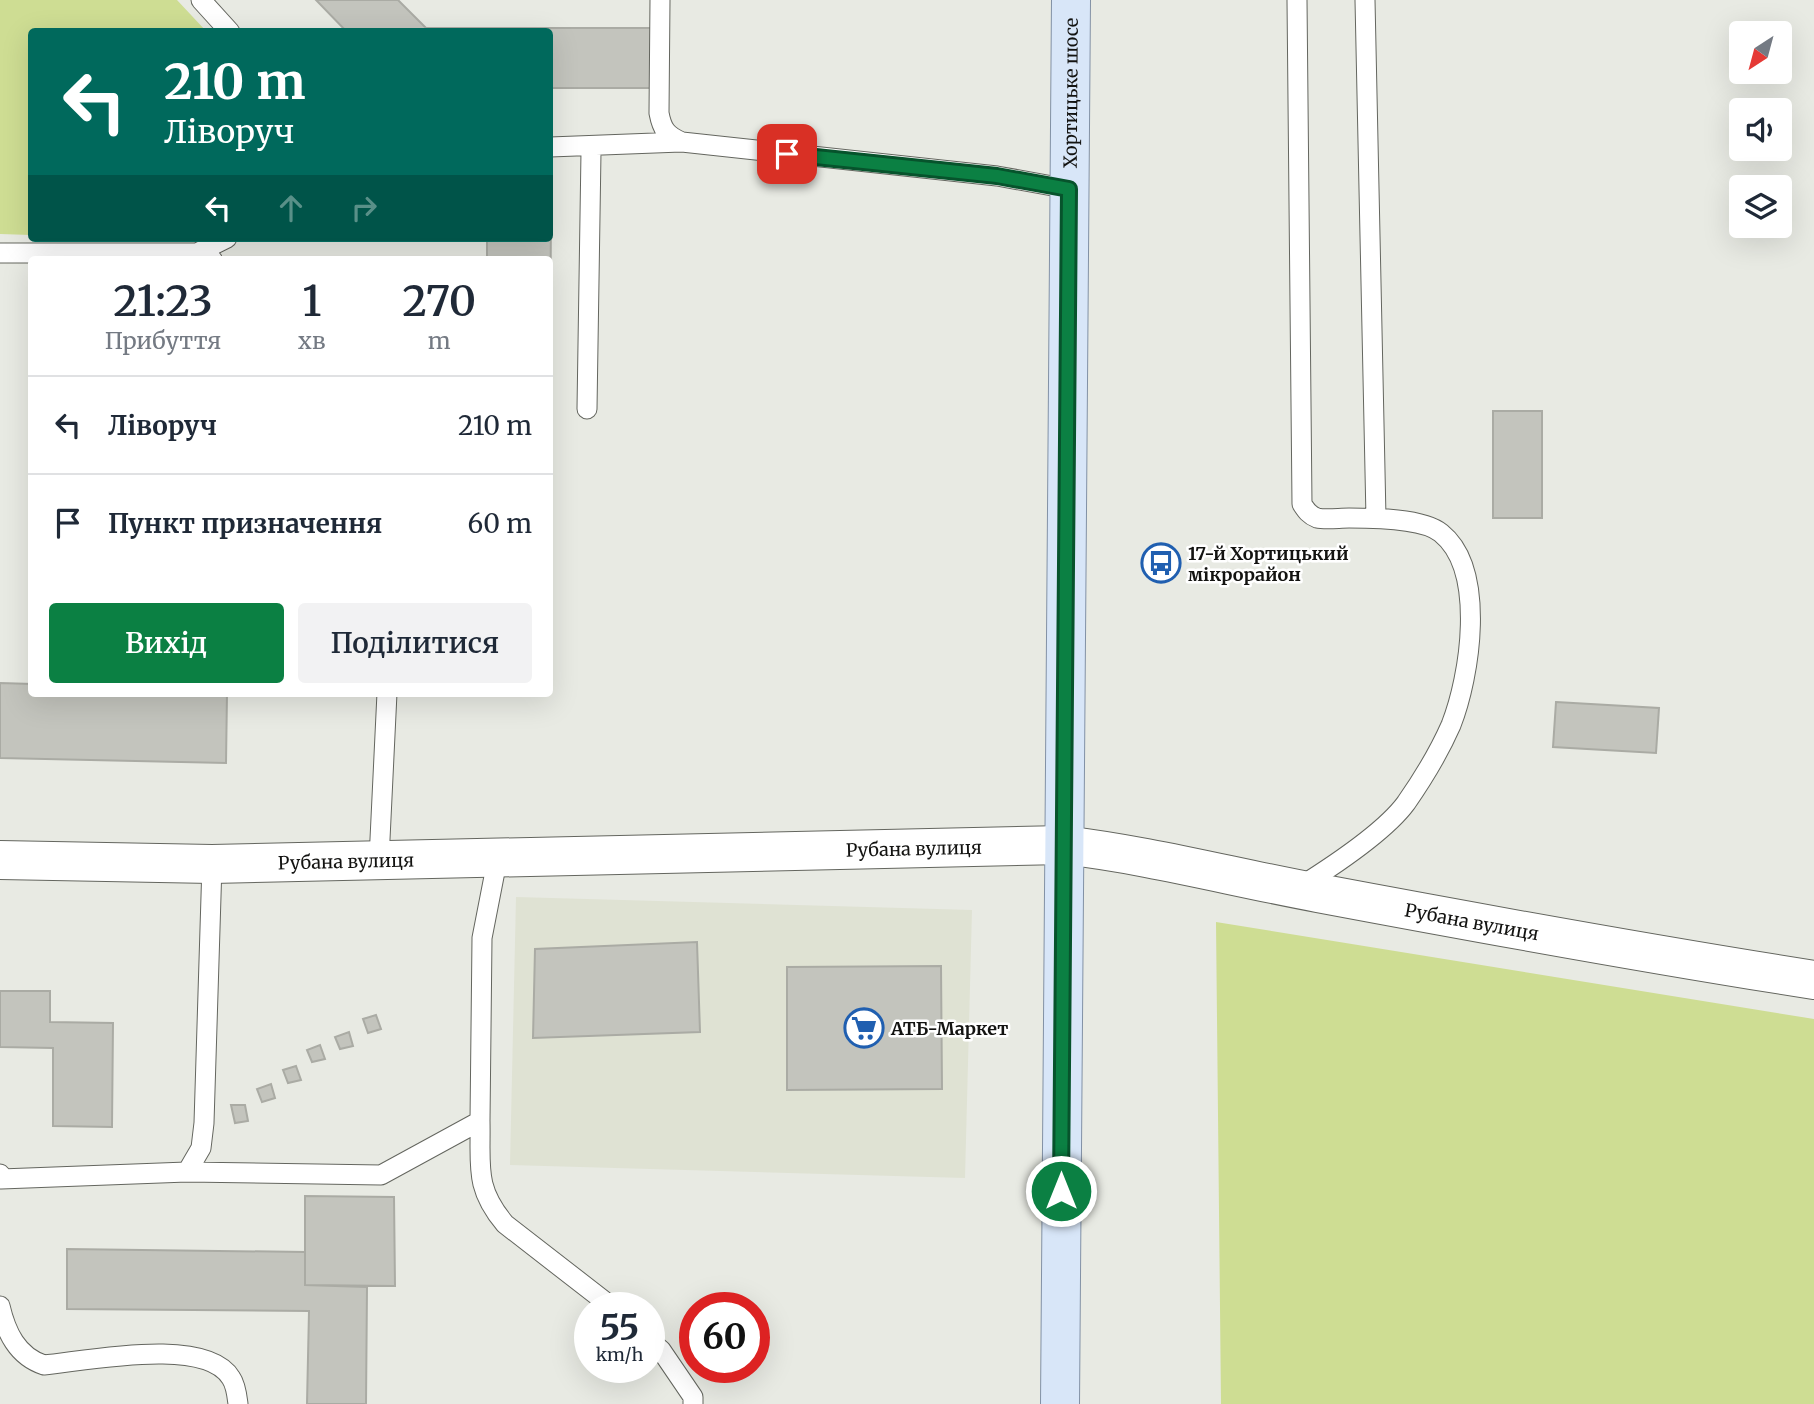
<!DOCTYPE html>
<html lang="uk">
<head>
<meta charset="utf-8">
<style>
  :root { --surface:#fff; --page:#f2f2f3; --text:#1f2937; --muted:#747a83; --line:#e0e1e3; --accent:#0b8043 }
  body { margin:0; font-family:Merriweather,serif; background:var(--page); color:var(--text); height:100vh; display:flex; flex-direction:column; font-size:26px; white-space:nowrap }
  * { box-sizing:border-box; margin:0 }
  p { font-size:23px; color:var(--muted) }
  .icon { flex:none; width:38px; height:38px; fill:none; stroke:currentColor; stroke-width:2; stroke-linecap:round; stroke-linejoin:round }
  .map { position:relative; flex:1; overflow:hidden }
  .panel { position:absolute; left:28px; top:256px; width:525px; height:441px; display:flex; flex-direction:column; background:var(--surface); border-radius:7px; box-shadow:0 7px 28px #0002 }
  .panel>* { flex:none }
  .banner { position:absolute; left:28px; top:28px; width:525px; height:214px; border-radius:7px; box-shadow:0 7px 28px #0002; background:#00695c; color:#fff; overflow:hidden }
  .needle { width:46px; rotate:216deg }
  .fabs { position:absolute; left:1729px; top:21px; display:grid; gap:14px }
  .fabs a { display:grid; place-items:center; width:63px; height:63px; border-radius:7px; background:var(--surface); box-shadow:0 7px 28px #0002; font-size:35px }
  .speed { position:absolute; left:574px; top:1292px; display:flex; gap:14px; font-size:35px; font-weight:700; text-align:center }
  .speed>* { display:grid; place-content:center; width:91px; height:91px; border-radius:50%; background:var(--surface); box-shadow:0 7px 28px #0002; line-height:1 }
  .speed small { font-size:18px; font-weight:400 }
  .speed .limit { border:10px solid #d22; background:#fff; color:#111 }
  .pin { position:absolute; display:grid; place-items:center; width:60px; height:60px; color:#fff; margin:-30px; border-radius:14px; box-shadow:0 4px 10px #0006 }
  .me { position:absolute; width:77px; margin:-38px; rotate:0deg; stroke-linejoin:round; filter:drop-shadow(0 0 5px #0008) }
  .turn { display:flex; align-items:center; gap:24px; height:147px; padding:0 21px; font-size:32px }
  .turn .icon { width:91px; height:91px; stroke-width:2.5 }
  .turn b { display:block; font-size:49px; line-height:60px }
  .lanes { display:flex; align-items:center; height:66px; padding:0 21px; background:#0003; justify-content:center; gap:35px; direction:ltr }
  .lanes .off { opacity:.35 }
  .eta { display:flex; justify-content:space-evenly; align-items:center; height:119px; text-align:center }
  .eta b { font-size:42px; font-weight:600; line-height:49px }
  .action { display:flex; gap:14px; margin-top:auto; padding:14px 21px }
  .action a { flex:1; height:80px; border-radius:7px; background:var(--accent); color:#fff; font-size:28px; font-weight:600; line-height:80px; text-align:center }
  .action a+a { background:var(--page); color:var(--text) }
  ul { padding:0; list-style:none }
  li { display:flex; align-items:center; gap:21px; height:98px; padding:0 21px; border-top:2px solid var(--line) }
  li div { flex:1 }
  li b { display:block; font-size:26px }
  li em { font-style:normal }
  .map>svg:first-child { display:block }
</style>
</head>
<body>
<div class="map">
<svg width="1814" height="1404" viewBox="0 0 1814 1404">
  <rect width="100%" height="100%" fill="#e8eae3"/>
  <path fill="#dfe2d3" d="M516 897 972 910 965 1178 510 1165Z"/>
  <path fill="#cedd93" d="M0 0H177L206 31 32 32 31 235 0 234Z
    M1216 922 1814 1019V1404H1221Z"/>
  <path fill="#c3c4bd" stroke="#aaaba4" stroke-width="2" d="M316 0H398L426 28H651L650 88H550V32H347Z
    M550 205H551L550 394V259H487V238H550Z
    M1493 411H1542V518H1493Z
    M0 683 32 684V693H227L226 763 0 758Z
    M1556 702 1659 708 1656 753 1553 747Z
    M697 942 700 1032 533 1038 535 949Z
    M941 966 942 1089 787 1090V967Z
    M0 991H50V1022L113 1023 112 1127 53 1126V1048L0 1047Z
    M376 1015 381 1029 368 1033 363 1019Z
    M349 1032 353 1046 340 1049 335 1037Z
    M320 1045 325 1059 312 1062 307 1050Z
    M296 1066 301 1080 288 1083 283 1070Z
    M271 1084 275 1098 262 1102 257 1089Z
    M231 1105H245L248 1121 235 1123Z
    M305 1196 394 1197 395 1286 305 1285Z
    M67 1249 305 1252V1285L367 1287 366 1404H307L309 1311 67 1309Z"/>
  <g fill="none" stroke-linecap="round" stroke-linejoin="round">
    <g stroke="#64665f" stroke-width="21">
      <path id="service" d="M201 0 230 32
        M660 0 659 113C662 129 666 135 682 142L997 176 1069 189
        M1297 0 1302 504C1306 510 1309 515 1317 518 1326 520 1339 518 1349 518 1373 518 1423 518 1441 533 1487 570 1470 677 1451 725 1440 750 1422 780 1406 803 1384 833 1330 868 1298 888
        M1365 0 1376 518
        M550 147 681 142
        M0 253H197L212 259
        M197 253 227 238
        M587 409 591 152
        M379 860 387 693
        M480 1121C481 1166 474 1187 505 1224L612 1307
        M187 1172 201 1148 204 1123 212 864
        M0 1174 1 1179 187 1172 381 1175 480 1121 482 938 498 856
        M0 1306C6 1332 17 1356 44 1365 87 1361 206 1336 231 1378 236 1385 237 1396 238 1404
        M649 1340 661 1350 693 1397V1404"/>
    </g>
    <g stroke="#64665f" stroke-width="40">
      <g id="minor">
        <path id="s1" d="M1063 845C1149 855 1232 877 1318 893 1483 924 1648 954 1814 980"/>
      </g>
    </g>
    <g stroke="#64665f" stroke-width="40">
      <g id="tertiary">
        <path id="s2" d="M0 860 212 864 1063 845"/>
      </g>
    </g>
    <g stroke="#8291a5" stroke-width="40">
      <g id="primary">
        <path id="s3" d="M1060 1404 1071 0"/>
      </g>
    </g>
    <use href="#service" stroke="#fff" stroke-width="19"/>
    <use href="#minor" stroke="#fff" stroke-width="38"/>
    <use href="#tertiary" stroke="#fff" stroke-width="38"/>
    <use href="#primary" stroke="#d8e6f8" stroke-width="38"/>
  </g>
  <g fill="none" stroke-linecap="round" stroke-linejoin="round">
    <g stroke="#07532c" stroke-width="18">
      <path id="route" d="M787 154 997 176 1069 189 1061 1191"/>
    </g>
    <use href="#route" stroke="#0b8043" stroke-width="12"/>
  </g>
  <defs>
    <g id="bus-ring" transform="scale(2.0125)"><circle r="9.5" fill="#fff" stroke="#205fb0" stroke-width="1.5"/><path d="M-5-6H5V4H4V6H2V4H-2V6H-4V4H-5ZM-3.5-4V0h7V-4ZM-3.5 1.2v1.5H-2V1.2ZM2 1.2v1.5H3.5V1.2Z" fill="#205fb0"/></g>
    <g id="supermarket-ring" transform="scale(2.0125)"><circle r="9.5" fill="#fff" stroke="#205fb0" stroke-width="1.5"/><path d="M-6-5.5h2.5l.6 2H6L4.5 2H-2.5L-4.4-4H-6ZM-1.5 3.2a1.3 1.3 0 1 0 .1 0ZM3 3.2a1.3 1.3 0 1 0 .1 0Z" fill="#205fb0"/></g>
  </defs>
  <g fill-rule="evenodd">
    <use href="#bus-ring" x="1161" y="563"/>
    <use href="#supermarket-ring" x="864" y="1028"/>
  </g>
  <g text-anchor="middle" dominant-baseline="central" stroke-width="5" stroke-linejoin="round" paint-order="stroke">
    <g font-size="18" fill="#131311" stroke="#fff">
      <text stroke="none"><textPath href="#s3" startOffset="1311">Хортицьке шосе</textPath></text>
      <text stroke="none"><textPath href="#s2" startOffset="914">Рубана вулиця</textPath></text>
      <text stroke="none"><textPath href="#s2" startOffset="346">Рубана вулиця</textPath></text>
      <text stroke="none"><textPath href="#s1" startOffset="416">Рубана вулиця</textPath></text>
    </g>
    <g font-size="18" font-weight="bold" fill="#131311" stroke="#fff" text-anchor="start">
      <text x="1188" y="553">17-й Хортицький<tspan x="1188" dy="21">мікрорайон</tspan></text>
      <text x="891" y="1028">АТБ-Маркет</text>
    </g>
  </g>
</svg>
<div class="fabs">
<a><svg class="needle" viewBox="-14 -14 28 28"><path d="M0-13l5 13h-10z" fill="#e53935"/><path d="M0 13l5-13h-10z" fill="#747a83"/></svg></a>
<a><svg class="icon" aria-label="sound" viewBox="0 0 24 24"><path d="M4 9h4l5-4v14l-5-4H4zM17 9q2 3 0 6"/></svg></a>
<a><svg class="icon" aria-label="layers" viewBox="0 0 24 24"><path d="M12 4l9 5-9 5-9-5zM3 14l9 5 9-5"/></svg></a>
</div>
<div class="speed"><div>55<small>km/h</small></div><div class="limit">60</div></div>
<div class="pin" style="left:787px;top:154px;background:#d93025"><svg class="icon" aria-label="arrive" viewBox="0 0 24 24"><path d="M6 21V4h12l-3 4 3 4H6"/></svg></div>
<svg class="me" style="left:1061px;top:1191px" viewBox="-20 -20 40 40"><circle r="17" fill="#0b8043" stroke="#fff" stroke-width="3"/><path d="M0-11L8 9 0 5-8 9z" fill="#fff"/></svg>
<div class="banner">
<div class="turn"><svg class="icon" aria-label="left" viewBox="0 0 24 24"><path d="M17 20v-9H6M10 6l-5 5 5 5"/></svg><div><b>210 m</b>Ліворуч</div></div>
<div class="lanes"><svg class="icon" aria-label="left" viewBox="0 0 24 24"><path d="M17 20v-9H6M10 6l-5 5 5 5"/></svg><svg class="icon off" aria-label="ahead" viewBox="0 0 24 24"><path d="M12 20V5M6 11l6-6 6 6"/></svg><svg class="icon off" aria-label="right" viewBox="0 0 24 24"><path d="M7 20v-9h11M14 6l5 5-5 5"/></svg></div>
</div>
<section class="panel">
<div class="eta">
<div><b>21:23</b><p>Прибуття</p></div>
<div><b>1</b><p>хв</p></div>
<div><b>270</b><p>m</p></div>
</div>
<ul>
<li><svg class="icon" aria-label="left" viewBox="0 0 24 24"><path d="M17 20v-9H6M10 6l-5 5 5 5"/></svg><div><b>Ліворуч</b></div><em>210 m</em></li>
<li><svg class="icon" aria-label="arrive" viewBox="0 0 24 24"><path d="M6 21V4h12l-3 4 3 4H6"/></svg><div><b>Пункт призначення</b></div><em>60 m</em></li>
</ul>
<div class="action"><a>Вихід</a><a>Поділитися</a></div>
</section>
</div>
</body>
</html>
